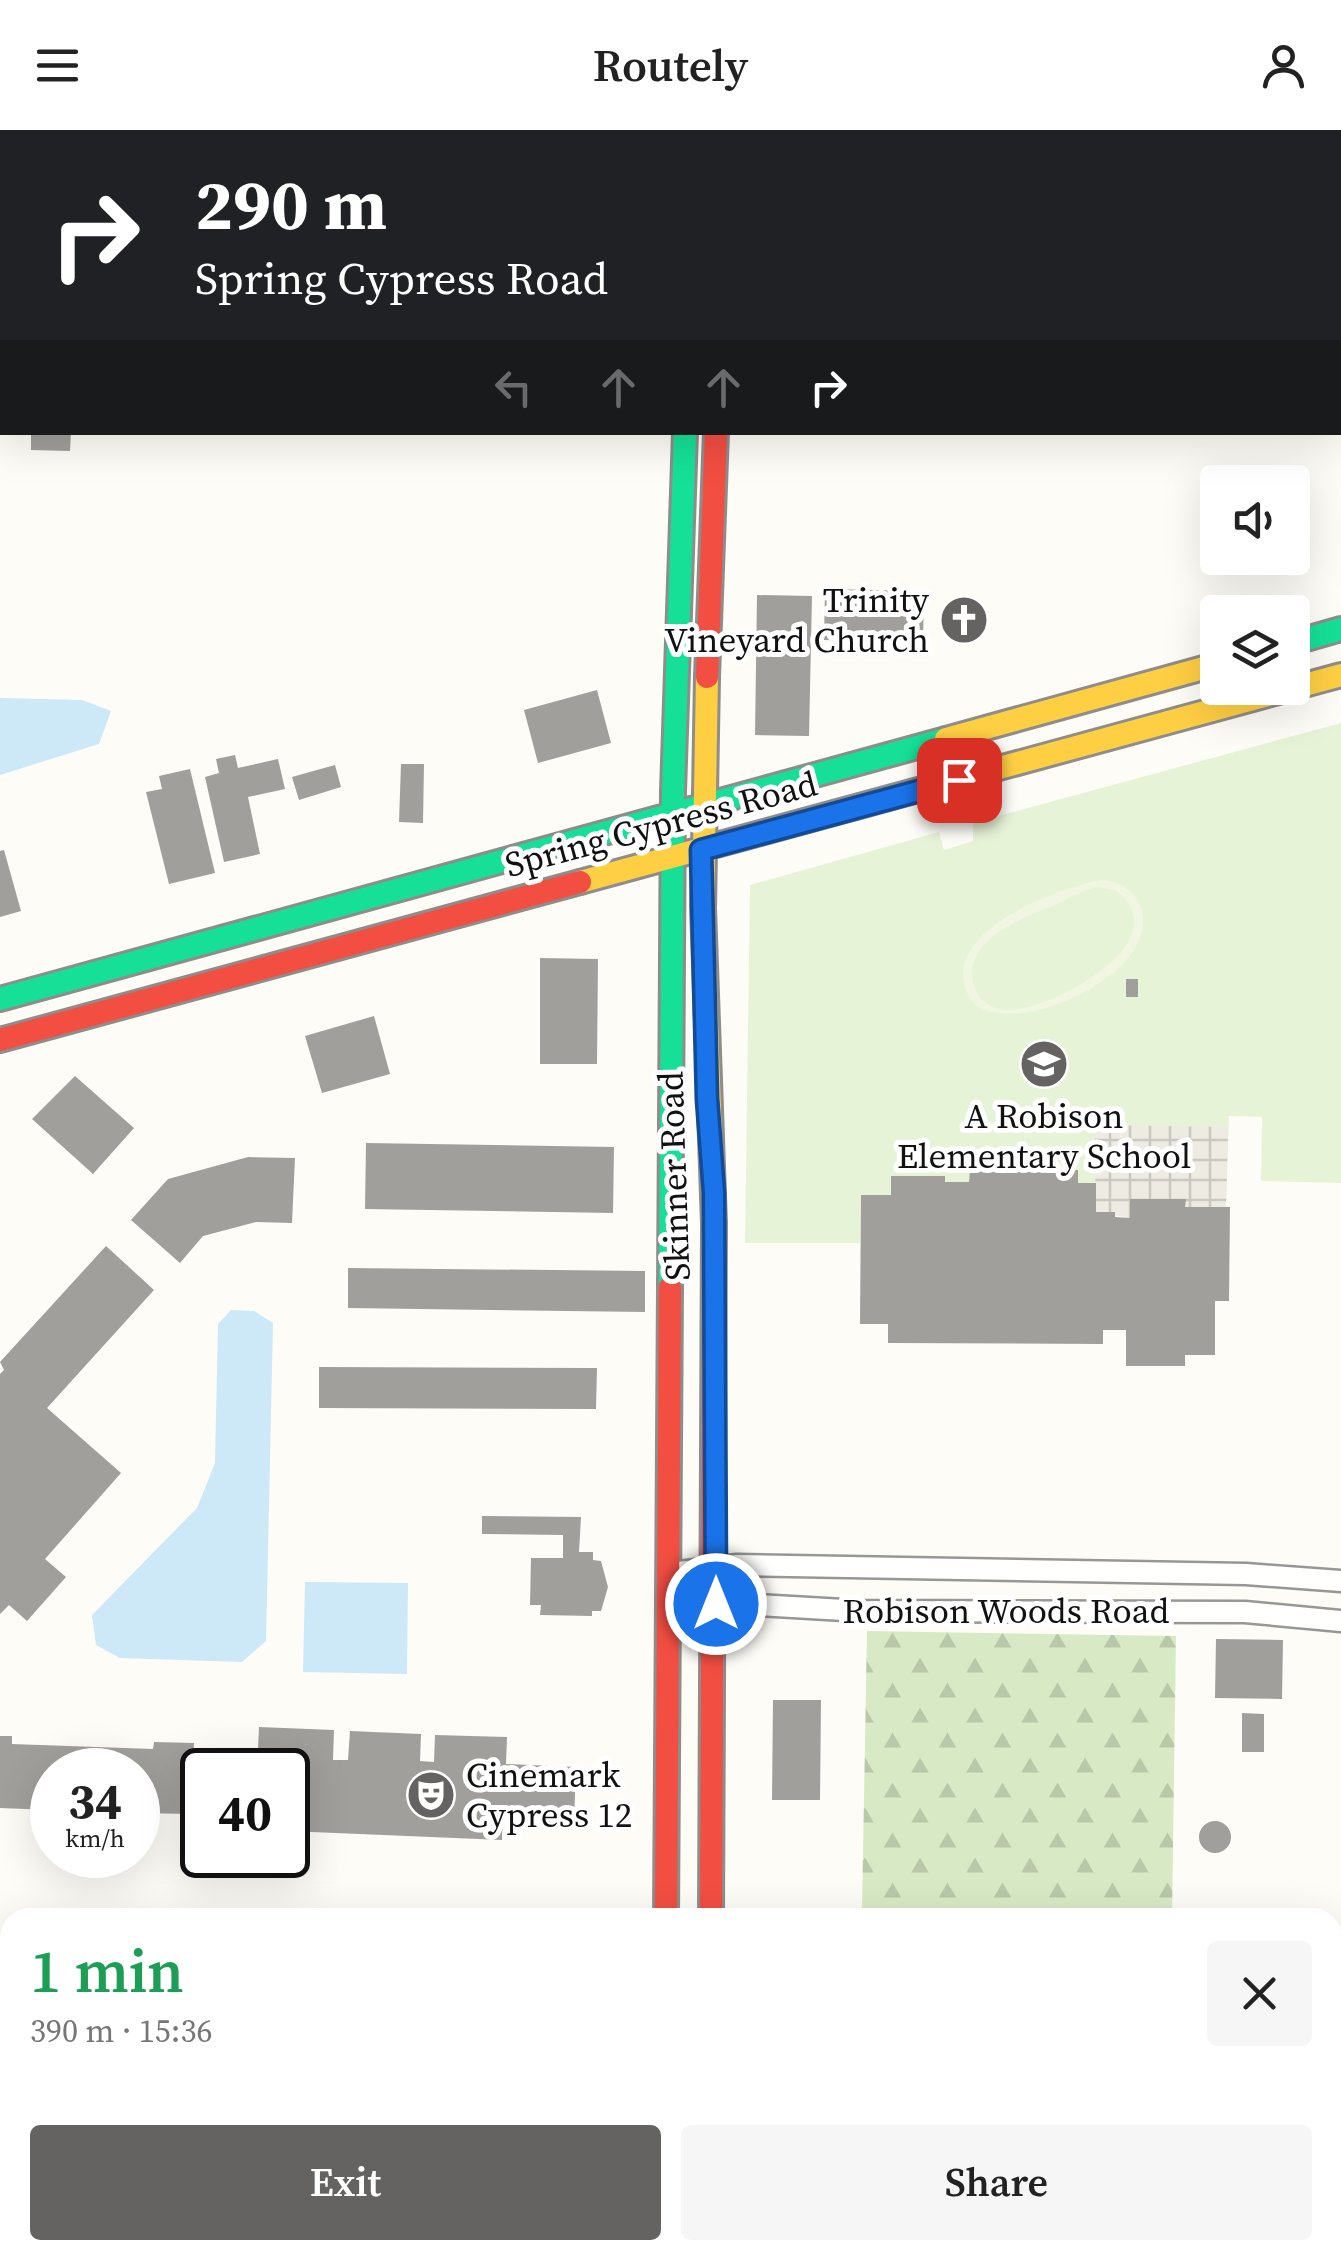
<!DOCTYPE html>
<html lang="en">
<head>
<meta charset="utf-8">
<style>
  :root { --surface:#fff; --page:#f6f6f6; --text:#222; --muted:#767676; --accent:#646362 }
  body { margin:0; font-family:"Source Serif 4",serif; background:var(--page); color:var(--text); height:100vh; display:flex; flex-direction:column; font-size:38px; white-space:nowrap }
  * { box-sizing:border-box; margin:0 }
  p { font-size:32px; color:var(--muted) }
  .icon { flex:none; width:55px; height:55px; fill:none; stroke:currentColor; stroke-width:2; stroke-linecap:round; stroke-linejoin:round }
  .map { position:relative; flex:1; overflow:hidden }
  .panel { position:absolute; left:0px; top:1778px; width:1342px; height:352px; display:flex; flex-direction:column; background:var(--surface); border-radius:30px 30px 0 0; box-shadow:0 10px 40px #0002 }
  .panel>* { flex:none }
  .banner { position:absolute; left:0px; top:0px; width:1342px; height:305px; box-shadow:0 10px 40px #0002; background:#202124; color:#fff; overflow:hidden }
  .tools { position:absolute; left:1200px; top:335px; display:grid; gap:20px }
  .tools a { display:grid; place-items:center; width:110px; height:110px; border-radius:10px; background:var(--surface); box-shadow:0 10px 40px #0002; font-size:50px }
  .speed { position:absolute; left:30px; top:1618px; display:flex; gap:20px; font-size:50px; font-weight:700; text-align:center }
  .speed>* { display:grid; place-content:center; width:130px; height:130px; border-radius:50%; background:var(--surface); box-shadow:0 10px 40px #0002; line-height:1 }
  .speed small { font-size:25px; font-weight:400 }
  .speed .limit { border:5px solid #111; border-radius:15px; background:#fff; color:#111 }
  .pin { position:absolute; display:grid; place-items:center; width:85px; height:85px; color:#fff; margin:-42px; border-radius:20px; box-shadow:0 5px 15px #0006 }
  .me { position:absolute; width:110px; margin:-55px; rotate:0deg; stroke-linejoin:round; filter:drop-shadow(0 0 8px #0008) }
  .turn { display:flex; align-items:center; gap:35px; height:210px; padding:0 30px; font-size:45px }
  .turn .icon { width:130px; height:130px; stroke-width:2.5 }
  .turn b { display:block; font-size:70px; line-height:85px }
  .lanes { display:flex; align-items:center; height:95px; padding:0 30px; background:#0003; justify-content:center; gap:50px; direction:ltr }
  .lanes .off { opacity:.35 }
  .round { display:grid; place-items:center; flex:none; width:105px; height:105px; border-radius:10px; background:var(--page) }
  .head { display:flex; align-items:center; justify-content:space-between; height:170px; padding:0 30px }
  h1 { font-size:60px; font-weight:600; line-height:75px; color:#1e9e55 }
  .action { display:flex; gap:20px; margin-top:auto; padding:20px 30px }
  .action a { flex:1; height:115px; border-radius:10px; background:var(--accent); color:#fff; font-size:40px; font-weight:600; line-height:115px; text-align:center }
  .action a+a { background:var(--page); color:var(--text) }
  header { display:flex; justify-content:space-between; align-items:center; height:130px; padding:0 30px; background:var(--surface); font-size:45px; font-weight:600 }
  .map>svg:first-child { display:block }
</style>
</head>
<body>
<header><svg class="icon" aria-label="menu" viewBox="0 0 24 24"><path d="M4 6h16M4 12h16M4 18h16"/></svg>Routely<svg class="icon" aria-label="person" viewBox="0 0 24 24"><circle cx="12" cy="8" r="4"/><path d="M4 21q1-7 8-7t8 7"/></svg></header>
<div class="map">
<svg width="1341" height="2128" viewBox="0 0 1341 2128">
  <defs>
    <pattern id="forest-firs" width="22" height="20" patternUnits="userSpaceOnUse" patternTransform="scale(2.5)"><rect width="22" height="20" fill="#d8eac5"/><path d="M5 1l3.5 6h-7zM16 11l3.5 6h-7z" fill="#b8c8a8"/></pattern>
    <pattern id="plaza-grid" width="8" height="8" patternUnits="userSpaceOnUse" patternTransform="scale(2.5)"><rect width="8" height="8" fill="#edebe2"/><path d="M0 4h8M4 0v8" fill="none" stroke="#cac8c1"/></pattern>
  </defs>
  <rect width="100%" height="100%" fill="#fdfcf7"/>
  <path fill="url(#forest-firs)" d="M867 1501 1176 1506 1172 1786 862 1780Z"/>
  <path fill="#e7f3d7" d="M1341 593V1053L1261 1051 1262 987 1229 986 1226 1077H1185V1069H1131L1115 1087V1082H1096V1054L1078 1053V1040L970 1039 969 1052H945L944 1046H892L891 1065H861L860 1113H745L750 755 939 702 944 720 973 711V693Z"/>
  <path fill="#f0f6e1" fill-rule="evenodd" d="M1101 750C1117 751 1131 757 1139 773 1170 839 1018 911 973 873 927 806 1054 759 1101 750ZM1099 757 1115 760C1185 811 1045 884 1004 880 991 879 980 871 975 859 957 810 1026 787 1057 774 1071 767 1083 759 1099 757Z"/>
  <path fill="url(#plaza-grid)" d="M1094 995 1228 997 1226 1077H1185V1069H1131L1130 1088 1096 1082Z"/>
  <path fill="#cde8f7" d="M0 568 82 570 111 581 99 614 0 645Z
    M231 1180 254 1181 273 1193 266 1511 242 1532 120 1528 96 1515 92 1485 197 1378 215 1333 218 1194Z
    M305 1452 408 1453 407 1544 303 1542Z"/>
  <path fill="#a19f9c" d="M31 302H71L70 321 31 320Z
    M825 459 924 461 923 512 824 510Z
    M757 465 812 466 809 606 755 605Z
    M597 560 611 613 538 633 524 580Z
    M235 625 238 638 278 629 285 659 248 667 260 724 224 732 205 647 219 643 216 629Z
    M401 634H424L423 693 399 692Z
    M335 635 341 657 299 670 292 647Z
    M190 639 215 743 169 754 146 662 162 659 159 646Z
    M4 720 21 781 0 787V721Z
    M540 828 598 829 597 934H540Z
    M1126 849H1138V867H1126Z
    M374 886 390 944 322 963 305 906Z
    M75 946 134 998 93 1044 32 989Z
    M366 1013 614 1017 613 1083 365 1079Z
    M248 1027 295 1028 292 1093 256 1092 203 1106 180 1133 131 1090 168 1049Z
    M970 1039 1078 1040V1053H1096V1082H1115V1087L1130 1088V1069H1186L1185 1077H1230L1229 1171H1215V1225H1185V1236H1126V1200H1103V1214L888 1213V1194H860L861 1065H891V1046H945V1052H969Z
    M106 1116 154 1160 47 1278 121 1343 45 1429 66 1447 27 1491 9 1475 0 1484V1244L4 1240 0 1232Z
    M348 1138 645 1141V1182L348 1178Z
    M319 1237 597 1238 596 1279 319 1278Z
    M482 1386 581 1387 579 1422H593V1430L601 1431 608 1457 601 1481H592V1486L540 1485 541 1475H530L531 1428H563V1405L482 1404Z
    M1216 1509 1283 1510 1282 1569 1215 1568Z
    M773 1570H821L820 1670H772Z
    M1242 1583 1264 1584V1622H1242Z
    M259 1597 334 1600 333 1630H348L350 1601 421 1604 420 1631 434 1632 435 1605 507 1607 506 1634 576 1637 574 1692 503 1689 502 1710 288 1701V1640H257Z
    M0 1606H12V1614L153 1619 154 1612 194 1613 191 1684 138 1683V1640H52V1680L0 1678Z
    M1199 1707a16 16 0 1 1 32 0a16 16 0 1 1-32 0Z
    M6 1908H10V1977H4Z
    M375 2120H620L619 2128H375Z
    M1118 2120H1310V2128H1117Z"/>
  <g fill="none" stroke-linecap="round" stroke-linejoin="round">
    <g stroke="#979795" stroke-width="25">
      <path id="street" d="M0 13H2
        M671 1443 737 1435 1246 1444 1341 1451
        M670 1470 861 1481 1245 1482 1341 1491
        M1332 1820H1341
        M1332 1864H1341"/>
    </g>
    <g stroke="#8e8d8b" stroke-width="28">
      <path id="fast" d="M695 0V2
        M1292 513 1341 499
        M0 869 946 609
        M670 1157 673 661 685 302
        M660 2120V2128"/>
    </g>
    <g stroke="#8e8d8b" stroke-width="28">
      <path id="slow" d="M726 0V2
        M707 547 703 778 714 1094
        M946 609 1218 534
        M580 752 1341 545
        M704 2128 705 2120"/>
    </g>
    <g stroke="#8e8d8b" stroke-width="28">
      <path id="jam" d="M707 547 716 302
        M0 910 580 752
        M666 1788 670 1157
        M711 1788 714 1094"/>
    </g>
    <use href="#street" stroke="#fffffe" stroke-width="20"/>
    <use href="#fast" stroke="#16e098" stroke-width="22"/>
    <use href="#slow" stroke="#ffcf43" stroke-width="22"/>
    <use href="#jam" stroke="#f24e42" stroke-width="22"/>
  </g>
  <g fill="none" stroke-linecap="round" stroke-linejoin="round">
    <g stroke="#114b97" stroke-width="25">
      <path id="route" d="M716 1474 714 1063 707 969 701 720 959 650"/>
    </g>
    <use href="#route" stroke="#1a73e8" stroke-width="18"/>
  </g>
  <defs>
    <g id="church-disc" transform="scale(2.5)"><circle r="9.5" fill="#646362" stroke="#fff"/><path d="M-1.2-6h2.4v3.5h3.3v2.4h-3.3V6h-2.4V-.1h-3.3v-2.4h3.3Z" fill="#fff"/></g>
    <g id="school-disc" transform="scale(2.5)"><circle r="9.5" fill="#646362" stroke="#fff"/><path d="M0-5L7-2L0 1L-7-2ZM-4 1L0 2.5L4 1V4Q0 6-4 4Z" fill="#fff"/></g>
    <g id="theatre-disc" transform="scale(2.5)"><circle r="9.5" fill="#646362" stroke="#fff"/><path d="M-5-5.5Q0-4 5-5.5V0Q5 5 0 6Q-5 5-5 0ZM-3.3-2.5H-1v1.5H-3.3ZM1-2.5H3.3v1.5H1ZM-2.8 1Q0 5.5 2.8 1Z" fill="#fff"/></g>
  </defs>
  <g fill-rule="evenodd">
    <use href="#church-disc" x="964" y="490"/>
    <use href="#school-disc" x="1044" y="934"/>
    <use href="#theatre-disc" x="431" y="1665"/>
  </g>
  <g text-anchor="middle" dominant-baseline="central" stroke-width="10" stroke-linejoin="round" paint-order="stroke">
    <g font-size="35" fill="#111" stroke="#fff" text-anchor="end">
      <text x="929" y="470">Trinity<tspan x="929" dy="40">Vineyard Church</tspan></text>
      <text x="1044" y="986" text-anchor="middle">A Robison<tspan x="1044" dy="40">Elementary School</tspan></text>
      <text x="466" y="1645" text-anchor="start">Cinemark<tspan x="466" dy="40">Cypress 12</tspan></text>
    </g>
    <g font-size="35" fill="#111" stroke="#fff">
      <text transform="translate(661 694) rotate(-15)">Spring Cypress Road</text>
      <text transform="translate(674 1046) rotate(-92)">Skinner Road</text>
      <text x="1006" y="1481">Robison Woods Road</text>
    </g>
  </g>
</svg>
<div class="tools">
<a><svg class="icon" aria-label="sound" viewBox="0 0 24 24"><path d="M4 9h4l5-4v14l-5-4H4zM17 9q2 3 0 6"/></svg></a>
<a><svg class="icon" aria-label="layers" viewBox="0 0 24 24"><path d="M12 4l9 5-9 5-9-5zM3 14l9 5 9-5"/></svg></a>
</div>
<div class="speed"><div>34<small>km/h</small></div><div class="limit">40</div></div>
<div class="pin" style="left:959px;top:650px;background:#d93025"><svg class="icon" aria-label="arrive" viewBox="0 0 24 24"><path d="M6 21V4h12l-3 4 3 4H6"/></svg></div>
<svg class="me" style="left:716px;top:1474px" viewBox="-20 -20 40 40"><circle r="17" fill="#1a73e8" stroke="#fff" stroke-width="3"/><path d="M0-11L8 9 0 5-8 9z" fill="#fff"/></svg>
<div class="banner">
<div class="turn"><svg class="icon" aria-label="right" viewBox="0 0 24 24"><path d="M7 20v-9h11M14 6l5 5-5 5"/></svg><div><b>290 m</b>Spring Cypress Road</div></div>
<div class="lanes"><svg class="icon off" aria-label="left" viewBox="0 0 24 24"><path d="M17 20v-9H6M10 6l-5 5 5 5"/></svg><svg class="icon off" aria-label="ahead" viewBox="0 0 24 24"><path d="M12 20V5M6 11l6-6 6 6"/></svg><svg class="icon off" aria-label="ahead" viewBox="0 0 24 24"><path d="M12 20V5M6 11l6-6 6 6"/></svg><svg class="icon" aria-label="right" viewBox="0 0 24 24"><path d="M7 20v-9h11M14 6l5 5-5 5"/></svg></div>
</div>
<section class="panel">
<div class="head"><div><h1>1 min</h1><p>390 m · 15:36</p></div><a class="round"><svg class="icon" aria-label="close" viewBox="0 0 24 24"><path d="M6 6l12 12M18 6L6 18"/></svg></a></div>
<div class="action"><a>Exit</a><a>Share</a></div>
</section>
</div>
</body>
</html>
